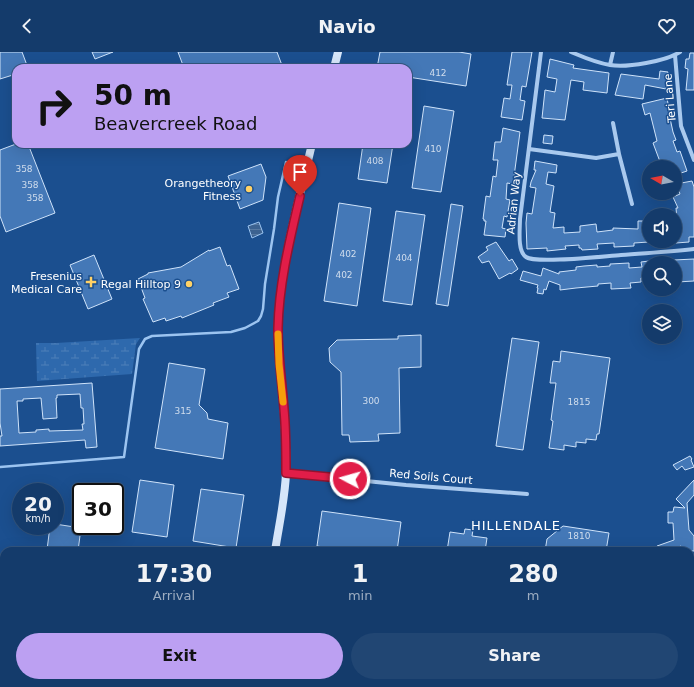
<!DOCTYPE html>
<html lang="en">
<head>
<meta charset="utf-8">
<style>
  :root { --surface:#143b6b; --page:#214673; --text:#f1f3f6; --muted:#9dadc1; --line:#33557e; --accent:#bca0f2 }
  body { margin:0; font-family:"DejaVu Sans",sans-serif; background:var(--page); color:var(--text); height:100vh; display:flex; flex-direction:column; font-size:15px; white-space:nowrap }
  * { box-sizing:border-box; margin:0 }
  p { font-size:13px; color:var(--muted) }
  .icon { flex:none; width:22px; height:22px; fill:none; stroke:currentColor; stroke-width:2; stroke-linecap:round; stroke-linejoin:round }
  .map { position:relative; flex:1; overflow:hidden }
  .side { position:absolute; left:0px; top:495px; width:694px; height:140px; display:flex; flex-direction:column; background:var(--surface); border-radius:12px 12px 0 0; box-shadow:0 4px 16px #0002,0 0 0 1px var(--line) }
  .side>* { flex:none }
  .banner { position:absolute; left:12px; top:12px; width:400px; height:84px; border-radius:12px; box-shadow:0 4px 16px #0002,0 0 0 1px var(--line); background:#bca0f2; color:#111; overflow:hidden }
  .needle { width:26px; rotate:279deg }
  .tools { position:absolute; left:642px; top:108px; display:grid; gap:8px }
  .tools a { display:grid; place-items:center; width:40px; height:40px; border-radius:50%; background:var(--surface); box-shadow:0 4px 16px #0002,0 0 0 1px var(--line); font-size:20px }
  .speed { position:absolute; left:12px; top:431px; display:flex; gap:8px; font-size:20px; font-weight:700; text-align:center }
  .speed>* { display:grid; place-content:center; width:52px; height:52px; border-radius:50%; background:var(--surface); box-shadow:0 4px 16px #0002,0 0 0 1px var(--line); line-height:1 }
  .speed small { font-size:10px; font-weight:400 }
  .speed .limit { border:2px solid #111; border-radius:6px; background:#fff; color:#111 }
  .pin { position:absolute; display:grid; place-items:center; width:34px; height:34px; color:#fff; margin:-41px -17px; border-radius:50% 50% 50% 0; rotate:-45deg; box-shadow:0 0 4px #0007 }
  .pin .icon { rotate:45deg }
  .me { position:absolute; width:44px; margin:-22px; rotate:276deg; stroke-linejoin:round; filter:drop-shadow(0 0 3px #0008) }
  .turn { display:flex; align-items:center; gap:14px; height:84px; padding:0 16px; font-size:18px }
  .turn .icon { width:52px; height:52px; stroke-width:2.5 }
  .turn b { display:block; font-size:28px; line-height:34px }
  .eta { display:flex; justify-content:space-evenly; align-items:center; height:68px; text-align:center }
  .eta b { font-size:24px; font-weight:600; line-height:28px }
  .cta { display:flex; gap:8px; margin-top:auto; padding:8px 16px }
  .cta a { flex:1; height:46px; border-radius:24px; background:var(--accent); color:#111; font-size:16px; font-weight:600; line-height:46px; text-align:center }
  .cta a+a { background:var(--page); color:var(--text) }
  header { display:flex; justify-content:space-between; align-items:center; height:52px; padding:0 16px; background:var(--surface); font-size:18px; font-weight:600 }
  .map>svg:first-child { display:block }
</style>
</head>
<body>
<header><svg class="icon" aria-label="back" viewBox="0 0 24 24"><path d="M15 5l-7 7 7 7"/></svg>Navio<svg class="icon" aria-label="heart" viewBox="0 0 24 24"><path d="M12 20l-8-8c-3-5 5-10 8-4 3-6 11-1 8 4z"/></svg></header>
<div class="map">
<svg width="694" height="635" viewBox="0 0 694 635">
  <defs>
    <pattern id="grass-dots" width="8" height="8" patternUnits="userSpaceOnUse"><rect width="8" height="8" fill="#2e69ad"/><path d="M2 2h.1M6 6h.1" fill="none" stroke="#4d80b9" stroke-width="1.8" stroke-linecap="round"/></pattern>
    <pattern id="wetland-marsh" width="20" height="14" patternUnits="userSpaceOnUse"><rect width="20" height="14" fill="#2e69ad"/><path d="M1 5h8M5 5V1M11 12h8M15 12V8" fill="none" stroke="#4d80b9"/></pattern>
    <pattern id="park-crowns" width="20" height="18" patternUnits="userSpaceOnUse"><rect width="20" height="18" fill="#2e69ad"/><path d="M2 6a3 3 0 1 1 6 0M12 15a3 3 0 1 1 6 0" fill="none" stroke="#4d80b9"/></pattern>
    <pattern id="water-rules" width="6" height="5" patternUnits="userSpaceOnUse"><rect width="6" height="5" fill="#3c6290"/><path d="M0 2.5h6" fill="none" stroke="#597aa1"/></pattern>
  </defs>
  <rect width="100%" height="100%" fill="#1b4f8f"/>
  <path fill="url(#grass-dots)" d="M0 507H4V631H242L240 635H0Z"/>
  <path fill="url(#wetland-marsh)" d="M140 286 136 292 132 322 37 329 36 291H56Z"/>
  <path fill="url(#park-crowns)" d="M690 528H694V635H626V631H690Z"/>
  <path fill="#2e69ad" d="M694 556V635H681L678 631H690V559Z"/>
  <path fill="url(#water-rules)" stroke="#9cc4f0" d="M259 170 263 181 252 186 248 174Z"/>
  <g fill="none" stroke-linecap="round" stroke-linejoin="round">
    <path stroke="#9cc4f0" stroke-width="2.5" d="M0 415 124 405 139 297 145 287 152 284 231 280 245 276 258 269 261 264 263 257 265 232 274 177 278 145 286 110"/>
  </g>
  <path fill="#4478b7" stroke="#cfe3fa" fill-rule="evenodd" d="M0 0H22L28 16H16V22L0 27Z
    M92 0H113L95 7Z
    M178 0H277L283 16H184Z
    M380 0H459L471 2 466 34 408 25V16H377Z
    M512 0H532L526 35 522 34 520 48 525 49 522 68 501 65 504 46 510 47 512 33H507Z
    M690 1H694V38H686L688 17 685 16 686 7H689Z
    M550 7 574 13 573 16 609 21 607 41 583 38 584 30 571 28 570 34 565 68 542 66 545 38 555 40 557 27 547 25Z
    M660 19 668 20 666 37 645 33 643 47 615 43 621 22 659 27Z
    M667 46 669 57H668L673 80 676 88 673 89 677 100 680 99 687 119 675 123V115H662L653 91 657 89 650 61 645 63 642 52Z
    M424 54 454 59 441 140 412 136Z
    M503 76 520 80 513 132 507 131 506 147 510 148 507 165 504 164 502 176 506 177 505 185 484 183 486 169H484V167H483L486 144 490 145 493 124 496 125 498 108H493L495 90H501Z
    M544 83 553 84 552 92 543 91Z
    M16 92H28L55 161 6 180 0 164V98Z
    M363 92H393L387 131 358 127Z
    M535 109 557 113 556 121 548 120 546 132 554 134 550 160 555 161 553 176 564 175V181L580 180V174L596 172 597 180 613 178V176L638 177V169H649V190L634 191V194L614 195V191L597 192 598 197 582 198 581 196H579V193L565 194 566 197 547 199V196L527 197 526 171 527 161 532 162 536 136 530 135 531 130 536 118H534Z
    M261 112 266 125 263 148 240 157 228 124Z
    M692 129 694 135V185H689V190L676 191 675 180 678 179 676 156H678L673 145 680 142 676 132Z
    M339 151 371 156 357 254 324 249Z
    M451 152 463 154 448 254 436 252Z
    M396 159 425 163 412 253 383 249Z
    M496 190 509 209 512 207 518 217 511 222 510 221 499 227 489 209 482 211 478 205 488 198 486 195Z
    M220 195 227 214 230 213 239 237 227 241 229 245 213 251 214 253 182 266 181 264 166 269 165 266 153 270 143 247 145 246 138 227 148 222V221L181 215 209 198V199Z
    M94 203 112 247 88 257 70 213Z
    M694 207V229L677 230V226H676L674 208Z
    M649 209V225L641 226V230L630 231 631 236 611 237V231L598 232V234L576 236 560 238V233L549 229 546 238 544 237 543 242 537 241 538 236H537L538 233 520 228 523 219 541 224 543 216 559 222V220L576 218V215L584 214 597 213V215L610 214V212L629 211V216L642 215 641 210Z
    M421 283V315L399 316 400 381 378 382 379 389 350 390 349 383H342L341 320 330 310 329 296 337 288 398 287V284Z
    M512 286 539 290 523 398 496 394Z
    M561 299 610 306 599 382H597L596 388 586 387V391L576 390V395L564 393V398L549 396 553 369 551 368 556 331H550L553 309 560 310Z
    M169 311 205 317 199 353 207 361 208 367 228 371 223 407 155 396Z
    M92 331 97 395 86 396 85 388 0 394V384H2L0 371V337ZM80 342 81 356H83L84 372H82L83 378 49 379V377L36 378V380L19 381 17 349H23V347L41 346 43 367 57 366 56 346H57V343Z
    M690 404 692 407 691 408 694 415 685 418 682 414 677 418 673 413Z
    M140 428 174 433 167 485 132 480Z
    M694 428V443L687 451 689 478 694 484V499H686L681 494 667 499H659L657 494 674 488 673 471H668V460H673L674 455 685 456 676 447Z
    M201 437 244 443 236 496 193 489Z
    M322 459 401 470 397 499H348L317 494Z
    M55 472 81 476 78 499 47 498 50 474H55Z
    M563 474 609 481 606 499H545L547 487Z
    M465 477 473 478 472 484 487 486 485 499H447L450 480 464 482Z"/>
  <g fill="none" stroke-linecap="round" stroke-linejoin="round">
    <path stroke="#a9c9ee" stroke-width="4" d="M541 0 520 167C520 177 517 199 526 205 536 212 605 204 621 203 645 201 670 200 694 197
      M571 0C583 5 596 11 610 13 627 16 666 9 680 0
      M675 3 681 74 694 108
      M610 13 613 0
      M529 97 596 106 619 102 613 71
      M619 102 632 152
      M286 421 406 433 527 442"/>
    <path stroke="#d6e6fa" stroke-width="8" d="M334 16 338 0
      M275 499C279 473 285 447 286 421 287 407 286 393 285 379 284 343 277 309 278 273 281 212 298 151 312 92
      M250 635 252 631"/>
  </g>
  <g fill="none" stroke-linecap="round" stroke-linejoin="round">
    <g stroke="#92132f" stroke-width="10">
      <path id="route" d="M300 144C290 187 279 231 278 276 278 303 282 330 284 357 286 378 286 400 286 421L350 427"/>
    </g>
    <use href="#route" stroke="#e11d48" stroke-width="7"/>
    <path stroke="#f59e0b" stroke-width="7" d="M278 282 279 312 283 350"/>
  </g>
  <g fill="#ffd166" stroke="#1b4f8f" stroke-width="1.5">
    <circle cx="249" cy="137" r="4"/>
    <path d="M89 224h4v4h4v4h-4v4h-4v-4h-4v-4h4z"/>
    <circle cx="189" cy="232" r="4"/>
  </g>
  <g text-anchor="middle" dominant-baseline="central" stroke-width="3" stroke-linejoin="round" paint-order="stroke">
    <g font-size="9" fill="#d0dded">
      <text x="438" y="21">412</text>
      <text x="433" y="97">410</text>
      <text x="375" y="109">408</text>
      <text x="24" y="117">358</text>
      <text x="30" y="133">358</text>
      <text x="35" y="146">358</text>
      <text x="348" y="202">402</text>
      <text x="404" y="206">404</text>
      <text x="344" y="223">402</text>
      <text x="371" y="349">300</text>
      <text x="579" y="350">1815</text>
      <text x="183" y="359">315</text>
      <text x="579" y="484">1810</text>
    </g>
    <g font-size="11" fill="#fff" stroke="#1b4f8f">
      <text transform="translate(670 46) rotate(-95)">Teri Lane</text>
      <text transform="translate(514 151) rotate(-84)">Adrian Way</text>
      <text transform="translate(431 425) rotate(5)">Red Soils Court</text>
    </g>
    <g font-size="11" fill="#fff" stroke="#1b4f8f" text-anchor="end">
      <text x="241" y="131">Orangetheory<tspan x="241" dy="13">Fitness</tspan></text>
      <text x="82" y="224">Fresenius<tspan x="82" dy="13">Medical Care</tspan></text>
      <text x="181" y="232">Regal Hilltop 9</text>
    </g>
    <g font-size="13" letter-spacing="1" fill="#fff" stroke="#1b4f8f">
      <text x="516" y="473">HILLENDALE</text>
    </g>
  </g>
</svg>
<div class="tools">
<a><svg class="needle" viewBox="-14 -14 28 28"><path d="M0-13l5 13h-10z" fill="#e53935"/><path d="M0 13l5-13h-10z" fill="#9dadc1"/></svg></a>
<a><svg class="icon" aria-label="sound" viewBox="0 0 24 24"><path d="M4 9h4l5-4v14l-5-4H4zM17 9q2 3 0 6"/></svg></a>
<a><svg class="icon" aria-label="search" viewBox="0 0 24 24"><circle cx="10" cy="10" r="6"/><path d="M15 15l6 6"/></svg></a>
<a><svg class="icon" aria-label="layers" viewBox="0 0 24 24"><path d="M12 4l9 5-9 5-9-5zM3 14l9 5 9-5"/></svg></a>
</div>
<div class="speed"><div>20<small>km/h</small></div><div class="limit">30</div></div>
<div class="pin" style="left:300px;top:144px;background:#d93025"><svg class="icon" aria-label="arrive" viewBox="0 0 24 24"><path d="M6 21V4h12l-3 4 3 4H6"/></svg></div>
<svg class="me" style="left:350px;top:427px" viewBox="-20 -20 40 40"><circle r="17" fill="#e11d48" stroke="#fff" stroke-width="3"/><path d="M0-11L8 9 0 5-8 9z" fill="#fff"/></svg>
<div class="banner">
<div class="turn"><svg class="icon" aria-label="right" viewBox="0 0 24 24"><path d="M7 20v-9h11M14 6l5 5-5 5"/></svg><div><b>50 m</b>Beavercreek Road</div></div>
</div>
<section class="side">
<div class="eta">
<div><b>17:30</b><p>Arrival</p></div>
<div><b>1</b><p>min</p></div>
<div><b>280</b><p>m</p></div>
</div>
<div class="cta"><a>Exit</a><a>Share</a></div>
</section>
</div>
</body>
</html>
